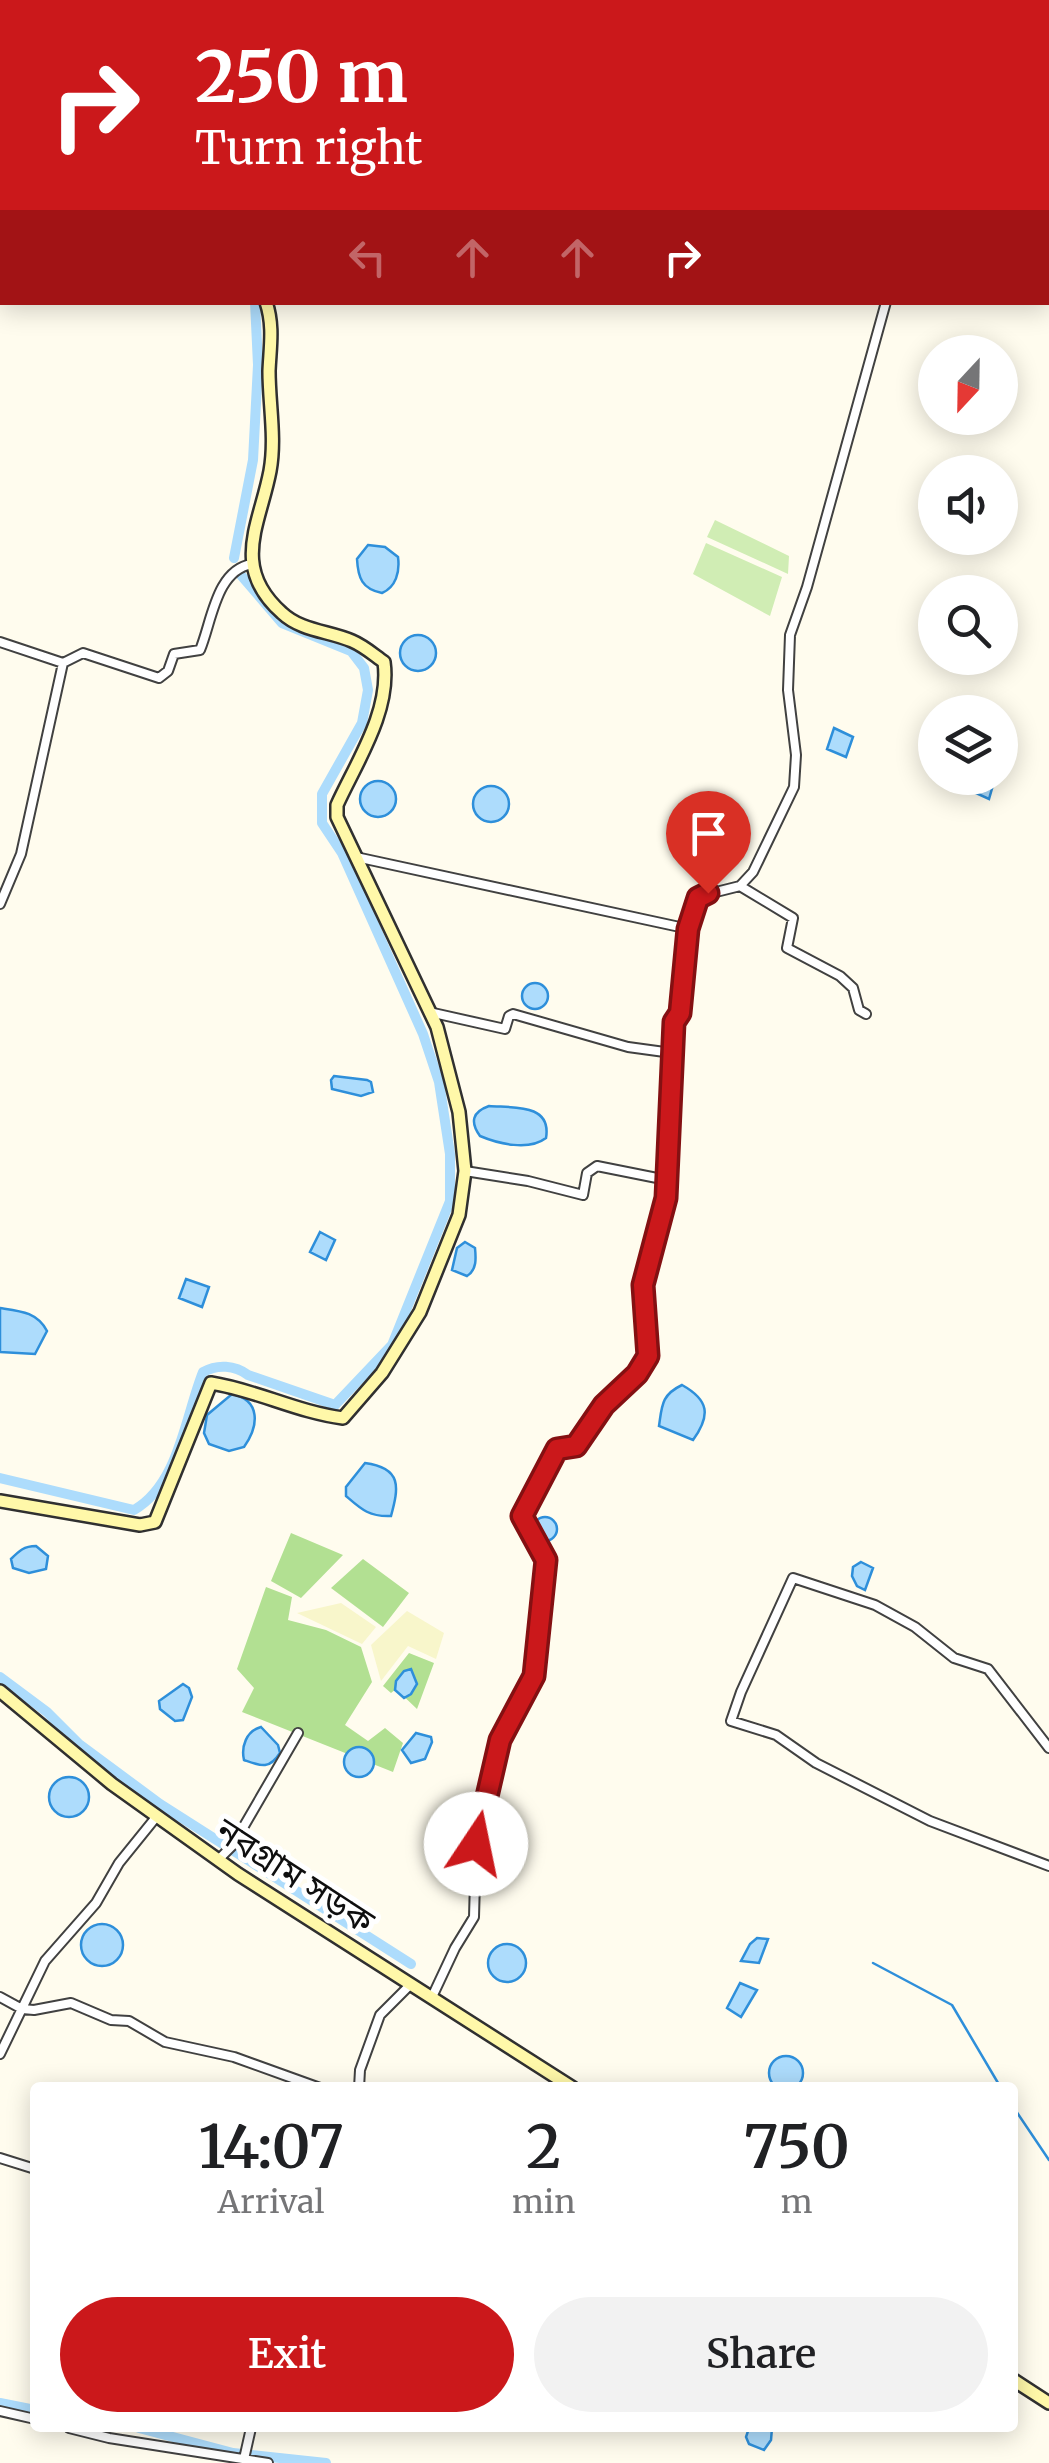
<!DOCTYPE html>
<html lang="en">
<head>
<meta charset="utf-8">
<style>
  :root { --surface:#fff; --page:#f2f2f2; --text:#202124; --muted:#757577; --accent:#cb181b }
  body { margin:0; font-family:Merriweather,"Noto Sans Bengali",serif; background:var(--page); color:var(--text); height:100vh; display:flex; flex-direction:column; font-size:38px; white-space:nowrap }
  * { box-sizing:border-box; margin:0 }
  p { font-size:32px; color:var(--muted) }
  .icon { flex:none; width:55px; height:55px; fill:none; stroke:currentColor; stroke-width:2; stroke-linecap:round; stroke-linejoin:round }
  .map { position:relative; flex:1; overflow:hidden }
  .side { position:absolute; left:30px; top:2082px; width:988px; height:350px; display:flex; flex-direction:column; background:var(--surface); border-radius:10px; box-shadow:0 5px 25px #0003 }
  .side>* { flex:none }
  .guide { position:absolute; left:0px; top:0px; width:1050px; height:305px; box-shadow:0 5px 25px #0003; background:#cb181b; color:#fff; overflow:hidden }
  .needle { width:65px; rotate:202deg }
  .fabs { position:absolute; left:918px; top:335px; display:grid; gap:20px }
  .fabs a { display:grid; place-items:center; width:100px; height:100px; border-radius:50%; background:var(--surface); box-shadow:0 5px 25px #0003; font-size:50px }
  .pin { position:absolute; display:grid; place-items:center; width:85px; height:85px; color:#fff; margin:-102px -42px; border-radius:50% 50% 50% 0; rotate:-45deg; box-shadow:0 0 10px #0007 }
  .pin .icon { rotate:45deg }
  .me { position:absolute; width:110px; margin:-55px; rotate:11deg; stroke-linejoin:round; filter:drop-shadow(0 0 8px #0008) }
  .turn { display:flex; align-items:center; gap:35px; height:210px; padding:0 30px; font-size:45px }
  .turn .icon { width:130px; height:130px; stroke-width:2.5 }
  .turn b { display:block; font-size:70px; line-height:85px }
  .lanes { display:flex; align-items:center; height:95px; padding:0 30px; background:#0003; justify-content:center; gap:50px; direction:ltr }
  .lanes .off { opacity:.35 }
  .eta { display:flex; justify-content:space-evenly; align-items:center; height:170px; text-align:center }
  .eta b { font-size:60px; font-weight:600; line-height:70px }
  .button { display:flex; gap:20px; margin-top:auto; padding:20px 30px }
  .button a { flex:1; height:115px; border-radius:60px; background:var(--accent); color:#fff; font-size:40px; font-weight:600; line-height:115px; text-align:center }
  .button a+a { background:var(--page); color:var(--text) }
  .map>svg:first-child { display:block }
</style>
</head>
<body>
<div class="map">
<svg width="1049" height="2463" viewBox="0 0 1049 2463">
  <rect width="100%" height="100%" fill="#fffcee"/>
  <path fill="#f8f6cb" d="M341 1603 376 1627 362 1644 297 1613Z
    M407 1611 444 1633 436 1659 408 1646 381 1681 371 1645Z"/>
  <path fill="#d0edb4" d="M715 520 789 556 788 574 707 537Z
    M706 543 782 577 770 616 693 574Z"/>
  <path fill="#b2e092" d="M291 1533 343 1555 301 1598 271 1581Z
    M363 1559 409 1593 383 1627 331 1588Z
    M266 1587 292 1597 288 1620 326 1630 361 1647 372 1682 345 1725 368 1741 385 1728 403 1743 393 1772 242 1712 254 1688 237 1669Z
    M409 1653 434 1663 417 1709 396 1689 391 1693 383 1686Z"/>
  <path fill="#addcfc" stroke="#2e8fda" stroke-width="2.5" d="M368 545 385 547 398 557C400 572 396 587 382 593 362 589 358 578 357 559Z
    M400 653a18 18 0 1 1 36 0a18 18 0 1 1-36 0Z
    M834 728 853 737 846 757 827 749Z
    M962 778H995L989 799 958 785Z
    M360 799a18 18 0 1 1 36 0a18 18 0 1 1-36 0Z
    M473 804a18 18 0 1 1 36 0a18 18 0 1 1-36 0Z
    M522 996a13 13 0 1 1 26 0a13 13 0 1 1-26 0Z
    M334 1076 367 1080 371 1082 373 1092 361 1096 332 1089 331 1080Z
    M489 1106C512 1108 552 1103 546 1138 529 1151 499 1144 480 1136 470 1122 472 1112 489 1106Z
    M320 1232 335 1240 326 1260 310 1252Z
    M465 1242 475 1248C476 1258 477 1270 467 1276L452 1270 457 1248Z
    M186 1279 209 1287 202 1307 179 1298Z
    M0 1308C20 1311 37 1312 47 1331L35 1354 0 1352Z
    M682 1385C709 1400 711 1415 693 1440L659 1426C662 1406 661 1395 682 1385Z
    M232 1394C261 1400 259 1426 244 1447L229 1451 209 1444 204 1433 207 1415Z
    M365 1463C402 1468 399 1487 391 1516 369 1517 361 1509 346 1496V1487Z
    M533 1529a12 12 0 1 1 24 0a12 12 0 1 1-24 0Z
    M36 1546 48 1556 46 1569 29 1573 13 1568 11 1559C19 1551 24 1546 36 1546Z
    M861 1562 873 1568 865 1590 857 1586 852 1576 853 1567Z
    M411 1669 417 1684 411 1694 404 1698 395 1690 396 1681 404 1671Z
    M183 1684 189 1688 192 1697 183 1720 175 1721 160 1709 159 1701Z
    M261 1727 278 1745 280 1753C269 1770 261 1766 244 1760 241 1747 246 1731 261 1727Z
    M416 1733 431 1737 432 1742 425 1759 411 1763 402 1750Z
    M344 1762a15 15 0 1 1 30 0a15 15 0 1 1-30 0Z
    M49 1797a20 20 0 1 1 40 0a20 20 0 1 1-40 0Z
    M81 1945a21 21 0 1 1 42 0a21 21 0 1 1-42 0Z
    M757 1938 768 1939 759 1963 741 1961 750 1944Z
    M488 1963a19 19 0 1 1 38 0a19 19 0 1 1-38 0Z
    M740 1983 757 1990 741 2017 727 2008Z
    M769 2073a17 17 0 1 1 34 0a17 17 0 1 1-34 0Z
    M749 2428H772L771 2440 764 2450 749 2444 746 2437Z"/>
  <g fill="none" stroke-linecap="round" stroke-linejoin="round">
    <path stroke="#2e8fda" stroke-width="2.5" d="M873 1963 952 2005 1001 2088
      M1012 2105 1049 2160"/>
    <path stroke="#addcfc" stroke-width="10" d="M253 2 255 0
      M234 558 253 460 258 365 255 302
      M0 1478 134 1510C179 1484 185 1417 203 1372 217 1364 235 1365 248 1375L335 1405 392 1345 450 1201V1154L439 1082 423 1034 342 853 322 823V794L362 723 368 690 364 668 351 651 282 623 240 574
      M0 1677 47 1712 79 1744 160 1804 411 1964
      M0 2403 35 2410
      M139 2428 233 2453 326 2463"/>
    <g stroke="#414141" stroke-width="12">
      <path id="street" d="M25 0 31 2
        M1032 0 1042 2
        M8 2 9 0
        M966 2V0
        M1048 4H1049
        M0 27 2 19
        M0 642 63 663
        M356 857 689 929
        M740 886 793 918 787 948 840 976 853 988 859 1010 866 1014
        M0 904 21 854 63 663 83 653 159 678 168 671 174 654 200 650C212 621 216 570 252 564
        M429 1012 505 1029 509 1016 513 1014 628 1047 672 1053
        M465 1171 528 1181 583 1195 587 1173 597 1166 667 1180
        M1049 1748 988 1669 954 1658 915 1627 875 1605 793 1578 741 1692 731 1721 776 1735 816 1763 930 1821 1049 1866
        M218 1860 233 1845 298 1733
        M0 1997 22 2009 34 2010 71 2003 111 2020 129 2021 165 2042 234 2057 320 2088
        M432 1997 455 1948 474 1917 476 1845 483 1802 500 1740 534 1675 546 1561 523 1516 557 1449 575 1446 604 1405 637 1374 648 1356 643 1285 666 1198 674 1022 680 1013 689 929 700 896 740 886 753 872 794 787 796 755 788 690 790 635 807 587 886 302
        M0 2054 45 1961 96 1903 119 1863 157 1816
        M359 2088 360 2070 380 2015 411 1984
        M0 2158 35 2169
        M0 2411 35 2419
        M69 2428 109 2438 268 2463
        M244 2459 251 2428"/>
    </g>
    <g stroke="#303030" stroke-width="16">
      <path id="secondary" d="M270 2 274 0
        M0 1501 140 1525 155 1522 211 1383C256 1390 297 1412 343 1418L382 1373 420 1312 459 1215 465 1171 459 1112 437 1027 337 817V805C356 763 391 711 384 662 374 655 364 646 352 641 329 631 301 631 282 613 230 567 260 524 270 471 276 438 269 404 269 371 270 347 274 326 266 302
        M0 1691 112 1784 238 1874 573 2088
        M1012 2379 1049 2403"/>
    </g>
    <use href="#street" stroke="#fff" stroke-width="8"/>
    <use href="#secondary" stroke="#fff8a9" stroke-width="11"/>
  </g>
  <g fill="none" stroke-linecap="round" stroke-linejoin="round">
    <g stroke="#841012" stroke-width="25">
      <path id="route" d="M476 1844 500 1740 534 1676 546 1560 522 1516 557 1449 576 1446 604 1405 637 1374 648 1356 643 1285 666 1198 674 1022 680 1013 688 929 698 898 708 893"/>
    </g>
    <use href="#route" stroke="#cb181b" stroke-width="18"/>
  </g>
  <g text-anchor="middle" dominant-baseline="central" stroke-width="10" stroke-linejoin="round" paint-order="stroke">
    <g font-size="35" fill="#0e0e0e" stroke="#fff">
      <text transform="translate(295 1876) rotate(33)">নবগ্রাম সড়ক</text>
    </g>
  </g>
</svg>
<div class="fabs">
<a><svg class="needle" viewBox="-14 -14 28 28"><path d="M0-13l5 13h-10z" fill="#e53935"/><path d="M0 13l5-13h-10z" fill="#757577"/></svg></a>
<a><svg class="icon" aria-label="sound" viewBox="0 0 24 24"><path d="M4 9h4l5-4v14l-5-4H4zM17 9q2 3 0 6"/></svg></a>
<a><svg class="icon" aria-label="search" viewBox="0 0 24 24"><circle cx="10" cy="10" r="6"/><path d="M15 15l6 6"/></svg></a>
<a><svg class="icon" aria-label="layers" viewBox="0 0 24 24"><path d="M12 4l9 5-9 5-9-5zM3 14l9 5 9-5"/></svg></a>
</div>
<div class="pin" style="left:708px;top:893px;background:#d93025"><svg class="icon" aria-label="arrive" viewBox="0 0 24 24"><path d="M6 21V4h12l-3 4 3 4H6"/></svg></div>
<svg class="me" style="left:476px;top:1844px" viewBox="-20 -20 40 40"><circle r="19" fill="#fff"/><path d="M0-13L10 11 0 6-10 11z" fill="#cb181b"/></svg>
<div class="guide">
<div class="turn"><svg class="icon" aria-label="right" viewBox="0 0 24 24"><path d="M7 20v-9h11M14 6l5 5-5 5"/></svg><div><b>250 m</b>Turn right</div></div>
<div class="lanes"><svg class="icon off" aria-label="left" viewBox="0 0 24 24"><path d="M17 20v-9H6M10 6l-5 5 5 5"/></svg><svg class="icon off" aria-label="ahead" viewBox="0 0 24 24"><path d="M12 20V5M6 11l6-6 6 6"/></svg><svg class="icon off" aria-label="ahead" viewBox="0 0 24 24"><path d="M12 20V5M6 11l6-6 6 6"/></svg><svg class="icon" aria-label="right" viewBox="0 0 24 24"><path d="M7 20v-9h11M14 6l5 5-5 5"/></svg></div>
</div>
<section class="side">
<div class="eta">
<div><b>14:07</b><p>Arrival</p></div>
<div><b>2</b><p>min</p></div>
<div><b>750</b><p>m</p></div>
</div>
<div class="button"><a>Exit</a><a>Share</a></div>
</section>
</div>
</body>
</html>
